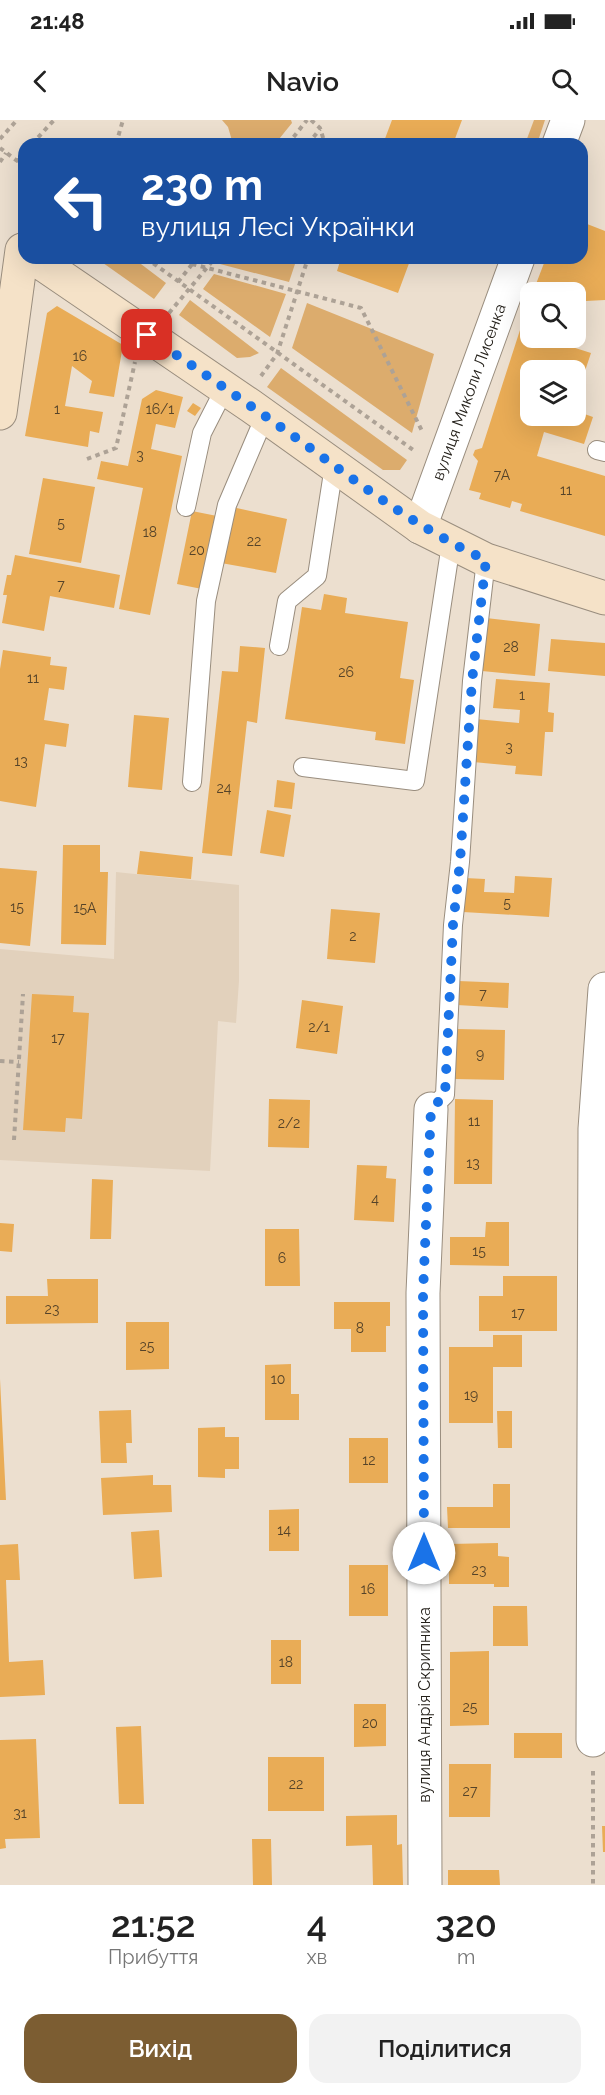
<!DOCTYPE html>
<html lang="uk">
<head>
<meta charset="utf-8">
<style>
  :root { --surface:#fff; --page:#f2f2f2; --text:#222; --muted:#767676; --accent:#7c5d32 }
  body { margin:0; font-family:Raleway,sans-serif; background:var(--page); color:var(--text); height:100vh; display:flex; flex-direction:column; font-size:22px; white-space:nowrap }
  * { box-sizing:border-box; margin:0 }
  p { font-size:20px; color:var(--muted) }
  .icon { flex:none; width:33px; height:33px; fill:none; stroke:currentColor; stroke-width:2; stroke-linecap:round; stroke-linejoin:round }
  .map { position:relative; height:1765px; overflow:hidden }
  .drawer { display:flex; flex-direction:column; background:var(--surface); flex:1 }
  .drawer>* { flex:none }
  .banner { position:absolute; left:18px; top:18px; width:570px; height:126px; border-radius:18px; box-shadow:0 6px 24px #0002; background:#1a4fa0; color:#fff; overflow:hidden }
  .fabs { position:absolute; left:520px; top:162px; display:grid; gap:12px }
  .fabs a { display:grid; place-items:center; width:66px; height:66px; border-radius:12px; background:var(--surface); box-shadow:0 6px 24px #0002; font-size:30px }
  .pin { position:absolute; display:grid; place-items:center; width:51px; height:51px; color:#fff; margin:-26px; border-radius:12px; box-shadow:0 3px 9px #0006 }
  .me { position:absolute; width:66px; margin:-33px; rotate:0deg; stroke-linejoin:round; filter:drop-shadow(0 0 4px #0008) }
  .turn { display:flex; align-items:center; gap:21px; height:126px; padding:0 24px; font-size:27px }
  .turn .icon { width:78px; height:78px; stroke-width:2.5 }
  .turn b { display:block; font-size:42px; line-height:51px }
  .eta { display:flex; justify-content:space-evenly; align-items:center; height:102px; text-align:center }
  .eta b { font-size:36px; font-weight:600; line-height:42px }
  .cta { display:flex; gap:12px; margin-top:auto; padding:12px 24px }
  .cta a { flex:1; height:69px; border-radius:18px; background:var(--accent); color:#fff; font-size:24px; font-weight:600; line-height:69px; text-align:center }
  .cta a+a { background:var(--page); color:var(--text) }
  .status { display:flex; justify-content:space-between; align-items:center; height:42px; padding:0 30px; background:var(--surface); direction:ltr }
  .status svg { height:16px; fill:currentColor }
  header { display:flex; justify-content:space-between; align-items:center; height:78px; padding:0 24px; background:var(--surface); font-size:27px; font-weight:600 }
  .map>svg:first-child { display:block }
</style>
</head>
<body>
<div class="status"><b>21:48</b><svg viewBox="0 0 49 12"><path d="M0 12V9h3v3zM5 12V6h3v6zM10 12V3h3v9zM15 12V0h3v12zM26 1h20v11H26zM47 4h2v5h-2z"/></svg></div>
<header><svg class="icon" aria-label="back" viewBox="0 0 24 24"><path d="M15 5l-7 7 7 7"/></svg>Navio<svg class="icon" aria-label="search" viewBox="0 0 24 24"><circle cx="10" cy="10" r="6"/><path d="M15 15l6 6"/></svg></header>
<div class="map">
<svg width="605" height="1765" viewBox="0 0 605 1765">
  <rect width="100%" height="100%" fill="#ecdfcf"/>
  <path fill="#e2d1bc" d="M116 752 239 765V861L236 903 218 901 210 1051 0 1040V829L114 839Z"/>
  <path fill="#dcac6d" d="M222 0H291L292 3 275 24H233L228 7Z
    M534 0H545L537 24H525Z
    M96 138H133L166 163 154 179Z
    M225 138H297L289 162 220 144Z
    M214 154 286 174 270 217 203 169Z
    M190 180 259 233 250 237 237 238 179 195Z
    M307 183 434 234 412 313 292 228Z
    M281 248 407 340 400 350H383L267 267Z"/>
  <path fill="#e9ac56" d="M392 0H462L453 24H383Z
    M582 102 605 111V180L586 181 576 178V172H561L536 164 546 138H582Z
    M341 138H411L398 173 337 151Z
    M57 186 123 225 114 277 89 273 92 261 72 246 65 286 103 292 99 313 90 311 88 327 25 316 47 193Z
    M520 210 531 213V218H544L591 233 583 257 576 254V250L555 248 554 250H531V296H576V291L593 297 584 324 544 312 537 336 605 356V416L520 391 522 384 512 381 510 388 479 379 481 373 469 370 478 341 473 335 475 330 482 328Z
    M156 270 183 277 175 308 156 304 151 329 182 336 150 495 119 489 143 368 97 359 101 341 128 346 142 279Z
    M193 283 201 288 195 296 187 291Z
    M43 358 95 367 81 443 29 434Z
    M232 387 287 399 276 453 221 443Z
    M192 391 217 396 202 469 177 464Z
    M15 435 120 455 114 488 50 476 44 511 2 503 7 475H3L7 455H11Z
    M324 474 347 478 345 493 408 502 400 558 414 560 405 624 375 620 376 612 285 599 302 487 321 490Z
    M486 498 540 504 535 556 482 551Z
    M551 519 605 523V556L548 551Z
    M240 526 265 528 257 603 247 601 232 736 202 733 222 551 238 552Z
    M3 530 51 537 50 545 67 547 64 570 49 568 44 600 69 604 66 627 45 624 36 687 0 681V549Z
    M496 559 550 563 548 592 554 593 553 612H545L542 656 515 654 516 646 473 642 476 599 519 603 520 590 493 588Z
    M134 595 169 598 162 670 128 667Z
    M277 660 295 663 292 689 274 687Z
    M267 690 291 695 284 737 260 733Z
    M63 725H100V752H108L106 825 61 824Z
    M140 731 193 737 191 759 137 754Z
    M0 748 37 751 30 826 0 823Z
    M515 756 552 758 549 797 463 792 465 758 485 759 484 772 514 773Z
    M331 789 380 793 375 843 327 839Z
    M458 861 509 863 508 888 457 885Z
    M32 874 74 876 73 892 89 893 82 999 66 998 65 1012 23 1010Z
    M302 880 343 886 337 934 296 928Z
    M456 909 505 910 504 960 455 959Z
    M269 979 310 980 309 1028 268 1027Z
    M455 979 493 980 492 1064H454Z
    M357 1045 387 1046 386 1058 396 1059 394 1102 354 1100Z
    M92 1059 113 1060 111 1119H90Z
    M486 1102H509V1146L450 1145V1117H485Z
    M0 1103 14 1104 12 1132 0 1131Z
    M265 1109H299L300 1166H265Z
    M503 1156H557V1211H479V1176H503Z
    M47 1159H98V1203L6 1204V1176H48Z
    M334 1182H390V1206H386V1232H351V1209H334Z
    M126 1202H169V1249L126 1250Z
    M493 1215H522V1247H493V1303H449V1227H493Z
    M291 1244V1274H299V1300H265V1245Z
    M0 1259 6 1380H0Z
    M131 1290 132 1323H126L127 1343H101L99 1291Z
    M497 1291H512V1328H498Z
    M225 1307V1317H239V1349H225V1358L198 1357V1308Z
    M349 1318H388V1363H349Z
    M153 1355V1365H171L172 1392 103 1395 101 1358Z
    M493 1364H510V1408H448L447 1387H493Z
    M299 1389V1431H269V1390Z
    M159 1410 162 1457 134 1459 131 1412Z
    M498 1423V1436L509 1437V1467H494V1464H449V1424Z
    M18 1424 20 1460H6L9 1542 43 1540 45 1575 0 1577V1425Z
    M349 1445H388V1496H349Z
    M493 1486H527L528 1526H493Z
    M271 1520H301V1564H271Z
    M489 1531V1605L450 1606V1532Z
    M354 1584H386V1626L354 1627Z
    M141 1606 144 1684H119L116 1607Z
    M514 1613H562V1638H514Z
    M36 1619 40 1718 5 1719 6 1728 0 1729V1620Z
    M268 1637H324V1691H268Z
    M449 1644H491L490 1697H449Z
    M397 1695V1725L402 1724 403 1765H373L372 1725 346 1726V1696Z
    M602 1706H605V1732H603Z
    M252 1719H271L272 1765H253Z
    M448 1750H499L500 1765H448Z"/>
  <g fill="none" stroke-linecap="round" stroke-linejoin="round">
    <g stroke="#998d7e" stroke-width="20">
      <path id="lane" d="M597 330 605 332
        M186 387 202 313 225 268
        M279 526 287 481 317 456 334 346
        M303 647 415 661 451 424
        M192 662 206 481 227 385 265 296
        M431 989 445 975 453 805 460 742 472 561 486 440"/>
    </g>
    <g stroke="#998d7e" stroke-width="35">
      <path id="street" d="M559 24 568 0
        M420 407 518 138
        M593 1620 595 1009 605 869
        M425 1765 423 1173 431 989"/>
    </g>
    <g stroke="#998d7e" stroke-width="35">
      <path id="secondary" d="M34 138 251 286 420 407 486 440 605 478
        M0 293 22 130"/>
    </g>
    <path stroke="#ada296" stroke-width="4" stroke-dasharray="4.5 4.5" stroke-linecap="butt" d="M311 0 320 8 325 24
      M0 19 17 0
      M32 24 54 0
      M116 24 123 0
      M288 24 307 0
      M308 24 320 9
      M0 28 24 46
      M0 42 6 33
      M17 42 24 34
      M146 138 416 332
      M192 144 361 188 422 311
      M178 162 197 138
      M169 193 215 138
      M261 256 277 234 308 138
      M87 339 116 328 135 242
      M0 941 19 942
      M14 1020 23 874
      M593 1651V1765"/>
    <use href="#lane" stroke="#fff" stroke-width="18"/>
    <use href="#street" stroke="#fff" stroke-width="33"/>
    <use href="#secondary" stroke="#f5e2c8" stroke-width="33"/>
  </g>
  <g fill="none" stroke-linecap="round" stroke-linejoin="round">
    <path stroke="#1a73e8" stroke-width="10" stroke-dasharray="0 18" d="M147 215C199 250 251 286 302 322 362 366 419 409 486 440L472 561 460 742 453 805 445 975 431 989 423 1173 424 1433"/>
  </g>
  <g text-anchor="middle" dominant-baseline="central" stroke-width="6" stroke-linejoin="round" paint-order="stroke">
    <g font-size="14" fill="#554329">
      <text x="80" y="236">16</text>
      <text x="57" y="289">1</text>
      <text x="160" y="289">16/1</text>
      <text x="140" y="335">3</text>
      <text x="502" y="355">7А</text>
      <text x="566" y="370">11</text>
      <text x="61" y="403">5</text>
      <text x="150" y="412">18</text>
      <text x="254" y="421">22</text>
      <text x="197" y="430">20</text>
      <text x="61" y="465">7</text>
      <text x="511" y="527">28</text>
      <text x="346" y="552">26</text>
      <text x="33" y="558">11</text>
      <text x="522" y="575">1</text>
      <text x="509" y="627">3</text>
      <text x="21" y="641">13</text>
      <text x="224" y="668">24</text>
      <text x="507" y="783">5</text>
      <text x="17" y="787">15</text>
      <text x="85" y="788">15А</text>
      <text x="353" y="816">2</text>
      <text x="483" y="874">7</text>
      <text x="319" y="907">2/1</text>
      <text x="58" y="918">17</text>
      <text x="480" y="934">9</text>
      <text x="474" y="1001">11</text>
      <text x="289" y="1003">2/2</text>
      <text x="473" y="1043">13</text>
      <text x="375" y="1079">4</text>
      <text x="479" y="1131">15</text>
      <text x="282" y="1138">6</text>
      <text x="52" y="1189">23</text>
      <text x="518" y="1193">17</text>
      <text x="360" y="1208">8</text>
      <text x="147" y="1226">25</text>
      <text x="278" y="1259">10</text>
      <text x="471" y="1275">19</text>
      <text x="369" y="1340">12</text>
      <text x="284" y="1410">14</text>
      <text x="479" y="1450">23</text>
      <text x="368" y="1469">16</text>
      <text x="286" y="1542">18</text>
      <text x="470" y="1587">25</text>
      <text x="370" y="1603">20</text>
      <text x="296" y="1664">22</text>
      <text x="470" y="1671">27</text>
      <text x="20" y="1693">31</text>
    </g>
    <g font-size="16" fill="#24201a" stroke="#fff">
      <text transform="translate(469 272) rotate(-70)">вулиця Миколи Лисенка</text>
      <text transform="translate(424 1585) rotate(-90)">вулиця Андрія Скрипника</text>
    </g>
  </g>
</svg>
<div class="fabs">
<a><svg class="icon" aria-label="search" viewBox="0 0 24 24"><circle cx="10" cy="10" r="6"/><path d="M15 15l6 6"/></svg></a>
<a><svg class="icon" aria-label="layers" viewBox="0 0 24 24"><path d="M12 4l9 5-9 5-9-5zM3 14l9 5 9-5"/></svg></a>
</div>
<div class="pin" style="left:147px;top:215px;background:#d93025"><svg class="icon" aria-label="arrive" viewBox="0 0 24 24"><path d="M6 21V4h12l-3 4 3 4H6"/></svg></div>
<svg class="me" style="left:424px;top:1433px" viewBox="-20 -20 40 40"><circle r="19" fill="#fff"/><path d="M0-13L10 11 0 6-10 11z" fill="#1a73e8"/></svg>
<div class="banner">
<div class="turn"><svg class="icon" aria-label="left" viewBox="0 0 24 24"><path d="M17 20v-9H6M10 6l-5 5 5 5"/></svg><div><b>230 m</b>вулиця Лесі Українки</div></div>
</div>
</div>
<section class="drawer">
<div class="eta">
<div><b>21:52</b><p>Прибуття</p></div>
<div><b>4</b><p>хв</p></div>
<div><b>320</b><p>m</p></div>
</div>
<div class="cta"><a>Вихід</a><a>Поділитися</a></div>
</section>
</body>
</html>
